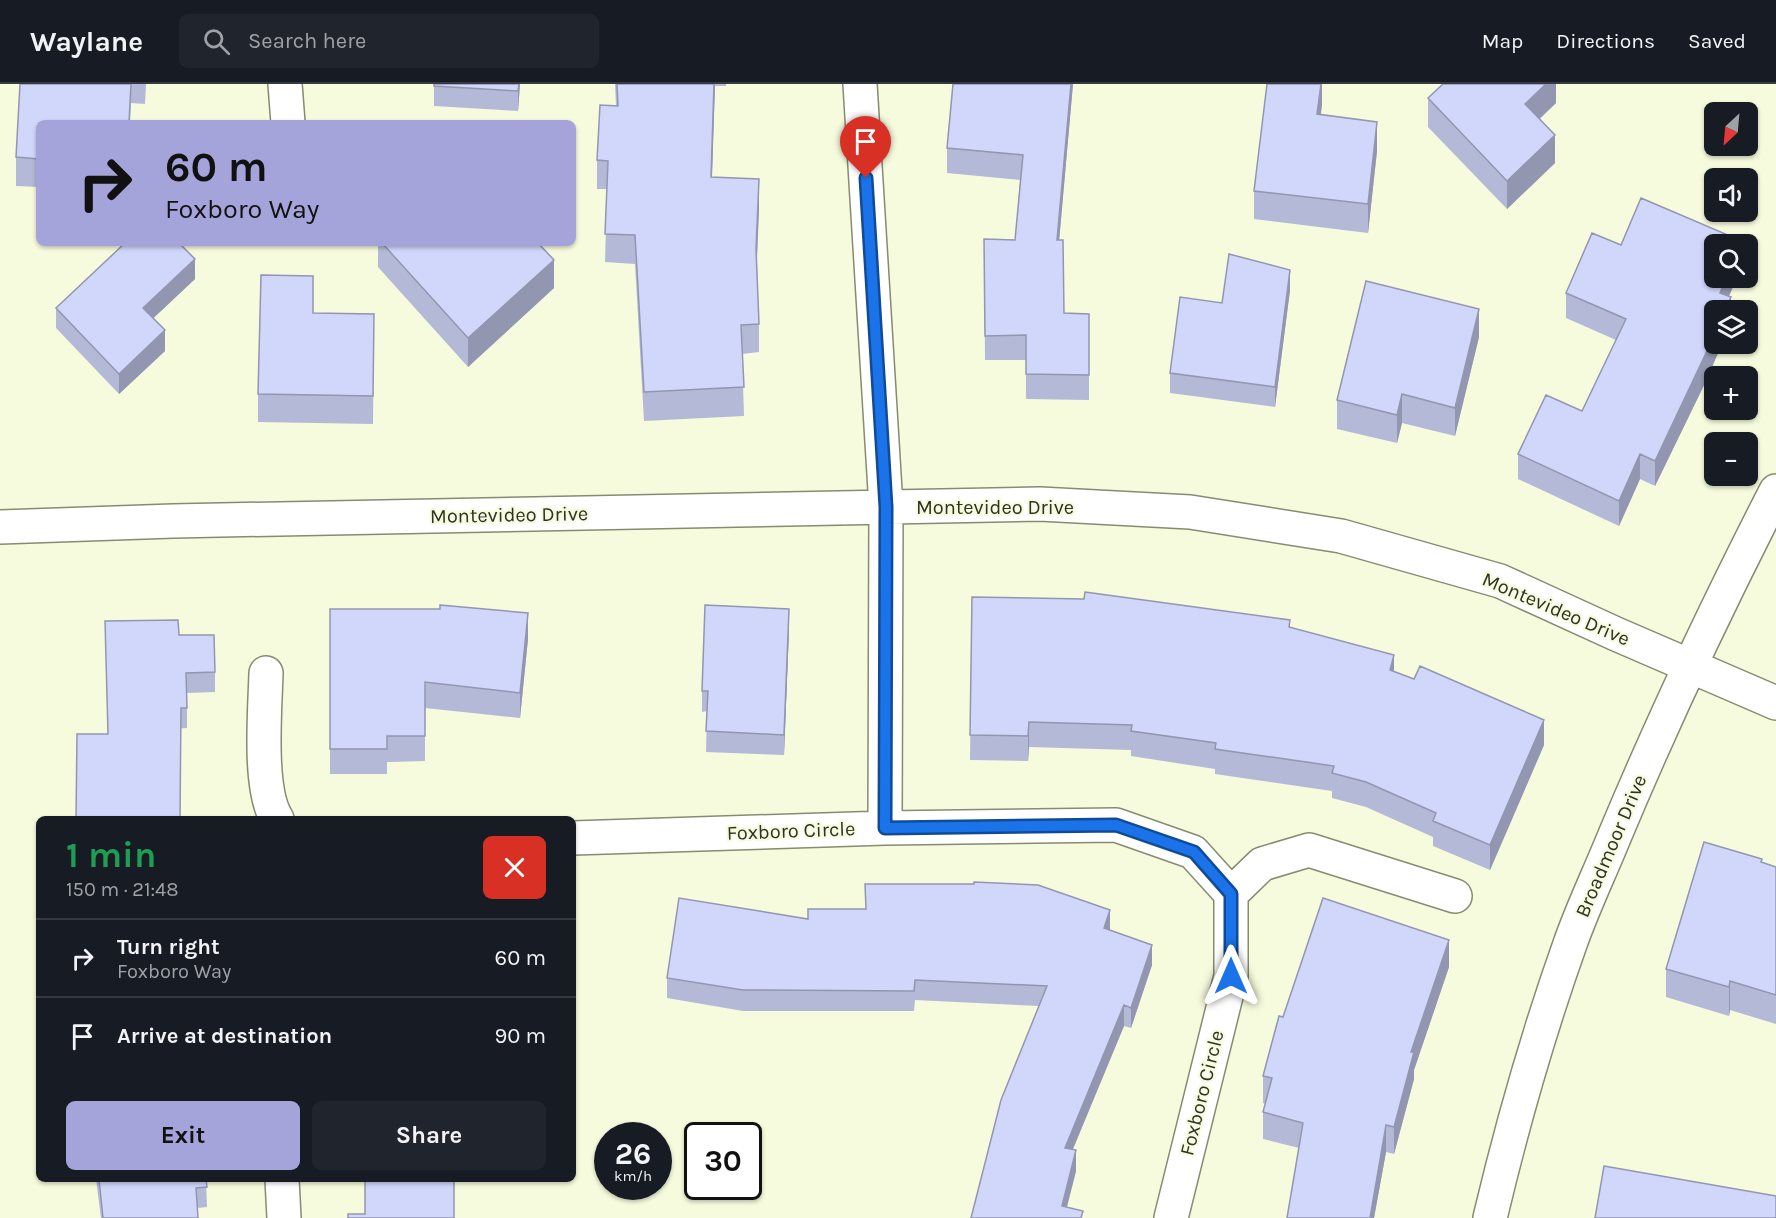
<!DOCTYPE html>
<html lang="en">
<head>
<meta charset="utf-8">
<style>
  :root { --surface:#171b24; --page:#20242c; --text:#f1f3f6; --muted:#9ea1a6; --line:#363941; --accent:#a4a4db }
  body { margin:0; font-family:Karla,sans-serif; background:var(--page); color:var(--text); height:100vh; display:flex; flex-direction:column; font-size:22px; white-space:nowrap }
  * { box-sizing:border-box; margin:0 }
  p { font-size:20px; color:var(--muted) }
  .icon { flex:none; width:33px; height:33px; fill:none; stroke:currentColor; stroke-width:2; stroke-linecap:round; stroke-linejoin:round }
  .map { position:relative; flex:1; overflow:hidden }
  .panel { position:absolute; left:36px; top:732px; width:540px; height:366px; display:flex; flex-direction:column; background:var(--surface); border-radius:9px; box-shadow:0 2px 4px #0004 }
  .panel>* { flex:none }
  .top-card { position:absolute; left:36px; top:36px; width:540px; height:126px; border-radius:9px; box-shadow:0 2px 4px #0004; background:#a4a4db; color:#111; overflow:hidden }
  .needle { width:39px; rotate:206deg }
  .buttons { position:absolute; left:1704px; top:18px; display:grid; gap:12px }
  .buttons a { display:grid; place-items:center; width:54px; height:54px; border-radius:9px; background:var(--surface); box-shadow:0 2px 4px #0004; font-size:30px }
  .speed { position:absolute; left:594px; top:1038px; display:flex; gap:12px; font-size:30px; font-weight:700; text-align:center }
  .speed>* { display:grid; place-content:center; width:78px; height:78px; border-radius:50%; background:var(--surface); box-shadow:0 2px 4px #0004; line-height:1 }
  .speed small { font-size:15px; font-weight:400 }
  .speed .limit { border:3px solid #111; border-radius:9px; background:#fff; color:#111 }
  .pin { position:absolute; display:grid; place-items:center; width:51px; height:51px; color:#fff; margin:-62px -26px; border-radius:50% 50% 50% 0; rotate:-45deg; box-shadow:0 0 6px #0007 }
  .pin .icon { rotate:45deg }
  .me { position:absolute; width:66px; margin:-33px; rotate:0deg; stroke-linejoin:round; filter:drop-shadow(0 0 4px #0008) }
  .turn { display:flex; align-items:center; gap:21px; height:126px; padding:0 30px; font-size:27px }
  .turn .icon { width:78px; height:78px; stroke-width:2.5 }
  .turn b { display:block; font-size:42px; line-height:51px }
  .round { display:grid; place-items:center; flex:none; width:63px; height:63px; border-radius:9px; background:var(--page) }
  .headline { display:flex; align-items:center; justify-content:space-between; height:102px; padding:0 30px }
  h1 { font-size:36px; font-weight:700; line-height:45px; color:#1e9e55 }
  .primary-button { display:flex; gap:12px; margin-top:auto; padding:12px 30px }
  .primary-button a { flex:1; height:69px; border-radius:9px; background:var(--accent); color:#111; font-size:24px; font-weight:700; line-height:69px; text-align:center }
  .primary-button a+a { background:var(--page); color:var(--text) }
  ul { padding:0; list-style:none }
  li { display:flex; align-items:center; gap:18px; height:78px; padding:0 30px; border-top:2px solid var(--line) }
  li div { flex:1 }
  li b { display:block; font-size:22px }
  li em { font-style:normal }
  header { display:flex; align-items:center; gap:36px; box-sizing:border-box; height:84px; padding:0 30px; background:var(--surface); border-bottom:2px solid var(--line) }
  header strong { font-size:28px }
  nav { display:flex; gap:33px; margin-inline-start:auto; font-size:21px }
  .search { width:420px; height:54px; background:var(--page); display:flex; align-items:center; gap:15px; box-sizing:border-box; padding:0 21px; border-radius:9px; color:var(--muted); font-size:22px }
  .map>svg:first-child { display:block }
</style>
</head>
<body>
<header>
<strong>Waylane</strong>
<div class="search"><svg class="icon" aria-label="search" viewBox="0 0 24 24"><circle cx="10" cy="10" r="6"/><path d="M15 15l6 6"/></svg>Search here</div>
<nav><a>Map</a><a>Directions</a><a>Saved</a></nav>
</header>
<div class="map">
<svg width="1776" height="1134" viewBox="0 0 1776 1134">
  <rect width="100%" height="100%" fill="#f6fbde"/>
  <g fill="none" stroke-linecap="round" stroke-linejoin="round">
    <g stroke="#878b71" stroke-width="36">
      <path id="minor" d="M285 0 288 39
        M860 0 886 423 885 744
        M0 443 173 437 1040 420 1190 428 1341 452 1500 497 1616 550 1776 619
        M266 589C265 626 258 706 277 735
        M573 754 885 744 1116 741 1193 768 1231 810V892L1171 1134
        M1231 810 1262 780 1309 766 1455 812
        M282 1095 284 1134
        M1490 1134C1512 1041 1538 950 1570 860 1583 823 1600 788 1615 751 1664 634 1718 520 1776 407"/>
    </g>
    <use href="#minor" stroke="#fff" stroke-width="33"/>
  </g>
  <path fill="#b4b9d8" d="M20 0H146L145 20 131 19 130 39H39V103L16 102V73Z
    M434 0H520L518 27 434 22Z
    M615 0H726V2H715L712 93 759 124 757 178 759 240V268L742 270 744 332 644 337 635 180 605 178 607 105H597V76L616 22Z
    M1073 0 1059 156 1064 229 1089 230V316L1026 315V276H985L984 155 1015 156 1020 96 947 89V64Z
    M1322 0V20L1321 31 1377 67 1368 149 1254 135V107Z
    M1556 0V19L1540 35 1555 79 1507 125 1428 43V14Z
    M378 159H538L554 204 468 283 378 183Z
    M1742 160 1729 212 1731 226 1707 295 1655 402 1640 395 1619 442 1518 395V370L1582 327 1616 256 1566 234V209L1621 161Z
    M195 195 153 234 165 267 119 310 56 244V224Z
    M1290 206 1275 323 1170 309V289L1222 219Z
    M313 229 374 230 373 340 258 338V310Z
    M1479 253 1455 352 1402 339 1397 359 1337 345V316Z
    M972 513 1290 544 1544 661 1490 786 1433 762V753L1366 723 1332 714V707L1215 690V685L1131 672V666L1029 663 1028 677 970 676Z
    M330 525 528 555 520 634 425 624V677L387 678V690H330Z
    M789 546 784 671 706 668 707 627 702 628V607Z
    M179 551 215 588V608L187 609V644L107 650Z
    M1762 778 1776 783V940L1730 926 1729 932 1666 913V885Z
    M808 835 1110 846 1152 881 1131 944 1124 942 1073 1065 1076 1087 1067 1123 1083 1134H971L1039 922 915 916 914 927H743L667 914V894Z
    M1449 883 1414 986V995L1394 1070 1386 1068 1374 1134H1287L1299 1064 1263 1055V1028L1266 1020 1263 1019V992Z
    M96 1095H206L207 1123 197 1124 198 1134H101Z"/>
  <path fill="#9296b0" d="M519 0H520L518 27V7Z
    M714 0H715L711 122V93Z
    M1071 0H1073L1057 181V156Z
    M1321 0H1322V20L1317 59V30Z
    M1546 0H1556V19L1525 48V20Z
    M1377 38V67L1368 149V120Z
    M1555 51V79L1507 125V97Z
    M759 95V124L756 194V165Z
    M195 175V195L143 244V224Z
    M554 176V204L468 283V254Z
    M1290 186V206L1275 323V303Z
    M1726 194H1737L1723 226 1720 209Z
    M1731 213V226H1725Z
    M1479 225V253L1455 352V324Z
    M165 246V267L119 310V290Z
    M1714 252V260H1722L1707 295 1655 402V377Z
    M1402 310V339L1397 359V331Z
    M1640 370V395L1619 442V417Z
    M789 525V546L784 671V651Z
    M528 529V555L520 634V609Z
    M1394 571V596L1390 586Z
    M1544 636V661L1490 786V761Z
    M1029 638V663L1028 677V652Z
    M1110 826V846L1104 844Z
    M1449 856V883L1414 986V995L1394 1070V1043L1411 968Z
    M1152 861V881L1131 944V924Z
    M1730 897V926L1729 932V903Z
    M1124 921V942L1065 1084V1064Z
    M1386 1041V1068L1374 1134H1370Z
    M1076 1066V1087L1064 1134 1062 1122Z"/>
  <path fill="#d1d7fb" stroke="#9296b0" stroke-width="1.5" d="M20 0H131L129 39H39V75L16 73Z
    M434 0H519L518 7 434 2Z
    M617 0H714L711 93 759 95 756 165 759 240 741 241 744 303 644 308 635 151 605 150 608 77 597 76 600 21 618 22Z
    M953 0H1071L1057 156H1063L1064 229 1089 230V291L1026 290V251L985 252 984 155 1015 156 1023 71 947 64Z
    M1267 0H1321L1317 30 1377 38 1368 120 1254 107Z
    M1443 0H1546L1525 20 1555 51 1507 97 1428 14Z
    M1641 114 1742 157 1740 160H1714V194H1726L1720 209 1731 213 1725 226H1714V252L1655 377 1640 370 1619 417 1518 370 1546 311 1582 327 1626 235 1566 209 1592 149 1621 161Z
    M125 159H179L195 175 143 224 165 246 119 290 56 224Z
    M382 159H538L554 176 468 254Z
    M1229 170 1290 186 1275 303 1170 289 1180 213 1222 219Z
    M261 191 313 192V229L374 230 373 312 258 310Z
    M1366 197 1479 225 1455 324 1402 310 1397 331 1337 316Z
    M1085 508 1290 536 1289 543 1394 571 1390 586 1414 595 1420 582 1544 636 1490 761 1433 737 1436 729 1366 698 1332 689 1334 682 1215 665 1216 659 1131 647 1132 641 1029 638 1028 652 970 651 972 513 1084 515Z
    M440 521 528 529 520 609 425 598V652H387V665H330V525H440Z
    M705 521 789 525 784 651 706 647 708 607H702Z
    M178 536 179 551H214L215 588 186 589 187 624H181L180 735H76L77 650H108L105 537Z
    M1704 758 1762 775 1761 778 1776 783V911L1730 897 1729 903 1666 885Z
    M974 798 1038 801 1110 826 1104 844 1152 861 1131 924 1124 921 1065 1064 1076 1066 1062 1122 1083 1127 1081 1134H971L1001 1016 1047 902 915 896 914 907 743 906 667 894 679 814 808 835V825H866L865 800H974Z
    M1323 814 1449 856 1411 968H1414L1394 1043 1386 1041 1370 1134H1287L1303 1039 1263 1028 1272 994 1263 992 1279 932 1283 933Z
    M1604 1082 1776 1112V1134H1595Z
    M99 1095H206L207 1103 196 1104 198 1134H103Z
    M365 1095H454V1134H348V1130H365Z"/>
  <g fill="none" stroke-linecap="round" stroke-linejoin="round">
    <g stroke="#114b97" stroke-width="15">
      <path id="route" d="M866 94 886 423 885 744 1116 741 1194 768 1231 810V892"/>
    </g>
    <use href="#route" stroke="#1a73e8" stroke-width="10"/>
  </g>
  <g text-anchor="middle" dominant-baseline="central" stroke-width="4.5" stroke-linejoin="round" paint-order="stroke">
    <g font-size="20" fill="#2f3126" stroke="#f6fbde">
      <text x="995" y="423">Montevideo Drive</text>
      <text transform="translate(509 431) rotate(-1)">Montevideo Drive</text>
      <text transform="translate(1556 525) rotate(23)">Montevideo Drive</text>
      <text transform="translate(791 747) rotate(-2)">Foxboro Circle</text>
      <text transform="translate(1611 762) rotate(-67)">Broadmoor Drive</text>
      <text transform="translate(1202 1009) rotate(-76)">Foxboro Circle</text>
    </g>
  </g>
</svg>
<div class="buttons">
<a><svg class="needle" viewBox="-14 -14 28 28"><path d="M0-13l5 13h-10z" fill="#e53935"/><path d="M0 13l5-13h-10z" fill="#9ea1a6"/></svg></a>
<a><svg class="icon" aria-label="sound" viewBox="0 0 24 24"><path d="M4 9h4l5-4v14l-5-4H4zM17 9q2 3 0 6"/></svg></a>
<a><svg class="icon" aria-label="search" viewBox="0 0 24 24"><circle cx="10" cy="10" r="6"/><path d="M15 15l6 6"/></svg></a>
<a><svg class="icon" aria-label="layers" viewBox="0 0 24 24"><path d="M12 4l9 5-9 5-9-5zM3 14l9 5 9-5"/></svg></a>
<a>+</a>
<a>−</a>
</div>
<div class="speed"><div>26<small>km/h</small></div><div class="limit">30</div></div>
<div class="pin" style="left:866px;top:94px;background:#d93025"><svg class="icon" aria-label="arrive" viewBox="0 0 24 24"><path d="M6 21V4h12l-3 4 3 4H6"/></svg></div>
<svg class="me" style="left:1231px;top:892px" viewBox="-20 -20 40 40"><path d="M0-17L14 15 0 8-14 15z" fill="#1a73e8" stroke="#fff" stroke-width="4"/></svg>
<div class="top-card">
<div class="turn"><svg class="icon" aria-label="right" viewBox="0 0 24 24"><path d="M7 20v-9h11M14 6l5 5-5 5"/></svg><div><b>60 m</b>Foxboro Way</div></div>
</div>
<section class="panel">
<div class="headline"><div><h1>1 min</h1><p>150 m · 21:48</p></div><a class="round" style="background:#d93025;color:#fff"><svg class="icon" aria-label="close" viewBox="0 0 24 24"><path d="M6 6l12 12M18 6L6 18"/></svg></a></div>
<ul>
<li><svg class="icon" aria-label="right" viewBox="0 0 24 24"><path d="M7 20v-9h11M14 6l5 5-5 5"/></svg><div><b>Turn right</b><p>Foxboro Way</p></div><em>60 m</em></li>
<li><svg class="icon" aria-label="arrive" viewBox="0 0 24 24"><path d="M6 21V4h12l-3 4 3 4H6"/></svg><div><b>Arrive at destination</b></div><em>90 m</em></li>
</ul>
<div class="primary-button"><a>Exit</a><a>Share</a></div>
</section>
</div>
</body>
</html>
